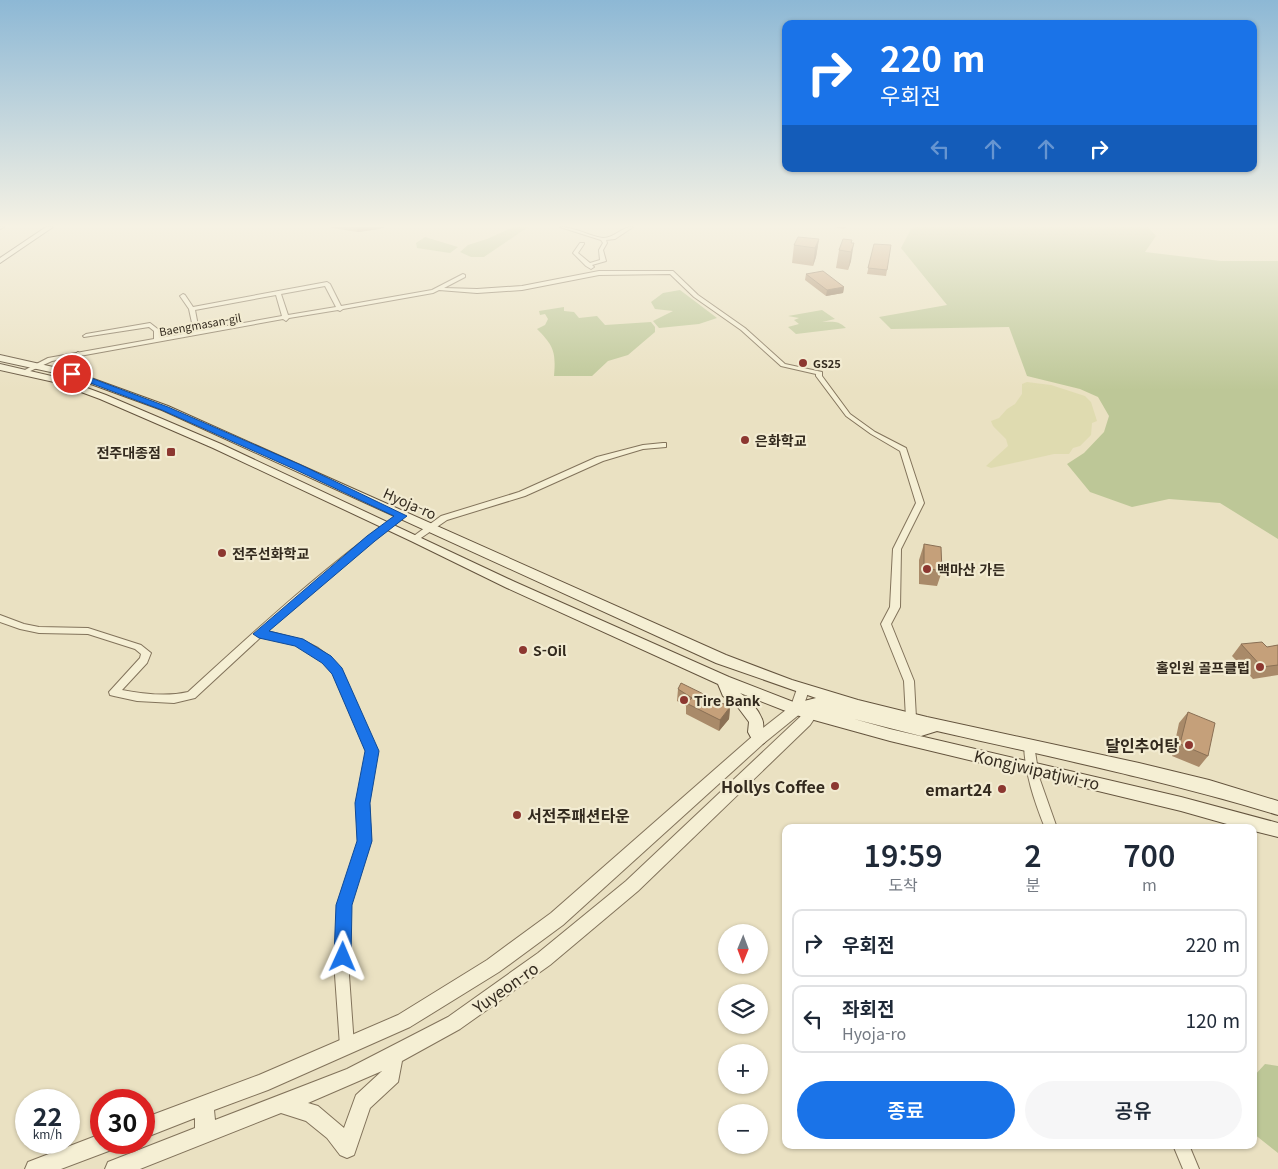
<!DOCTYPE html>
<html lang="ko">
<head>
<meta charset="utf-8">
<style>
  :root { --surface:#fff; --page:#f6f6f7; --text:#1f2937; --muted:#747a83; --line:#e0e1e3; --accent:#1a73e8 }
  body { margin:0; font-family:Georgia,"Noto Sans KR",serif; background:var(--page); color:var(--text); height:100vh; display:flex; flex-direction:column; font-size:19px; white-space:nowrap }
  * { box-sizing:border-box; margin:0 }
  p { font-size:16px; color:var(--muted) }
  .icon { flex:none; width:28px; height:28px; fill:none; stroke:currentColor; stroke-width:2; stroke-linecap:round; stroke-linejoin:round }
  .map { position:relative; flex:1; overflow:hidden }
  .details { position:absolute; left:782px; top:824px; width:475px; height:325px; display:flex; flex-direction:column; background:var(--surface); border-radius:10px; box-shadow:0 1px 4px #0004 }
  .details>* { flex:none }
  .banner { position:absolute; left:782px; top:20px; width:475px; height:152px; border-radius:10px; box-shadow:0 1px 4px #0004; background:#1a73e8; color:#fff; overflow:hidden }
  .needle { width:32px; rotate:181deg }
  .tools { position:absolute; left:718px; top:924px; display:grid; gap:10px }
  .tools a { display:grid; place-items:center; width:50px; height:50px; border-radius:50%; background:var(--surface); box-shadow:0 1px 4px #0004; font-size:25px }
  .speed { position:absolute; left:15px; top:1089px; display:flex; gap:10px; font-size:25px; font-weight:700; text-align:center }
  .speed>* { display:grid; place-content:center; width:65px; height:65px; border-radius:50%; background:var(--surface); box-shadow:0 1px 4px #0004; line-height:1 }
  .speed small { font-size:12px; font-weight:400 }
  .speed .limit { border:8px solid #d22; background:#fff; color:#111 }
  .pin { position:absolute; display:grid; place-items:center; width:42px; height:42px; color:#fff; margin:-21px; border:2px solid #fff; border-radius:50%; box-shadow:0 1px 5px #0007 }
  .me { position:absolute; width:55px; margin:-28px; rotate:1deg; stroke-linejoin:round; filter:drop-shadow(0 0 4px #0008) }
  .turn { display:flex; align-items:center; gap:18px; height:105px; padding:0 15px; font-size:22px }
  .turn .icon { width:65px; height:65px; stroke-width:2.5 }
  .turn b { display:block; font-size:35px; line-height:42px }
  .lanes { display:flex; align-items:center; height:48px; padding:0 15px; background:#0003; justify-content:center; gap:25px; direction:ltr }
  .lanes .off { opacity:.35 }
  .eta { display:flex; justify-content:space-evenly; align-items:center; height:85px; text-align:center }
  .eta b { font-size:30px; font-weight:600; line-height:35px }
  .action { display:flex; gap:10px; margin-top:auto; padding:10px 15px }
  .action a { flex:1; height:58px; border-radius:30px; background:var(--accent); color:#fff; font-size:20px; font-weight:600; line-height:58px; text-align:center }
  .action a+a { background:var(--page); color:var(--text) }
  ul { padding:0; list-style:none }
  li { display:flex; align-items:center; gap:15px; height:68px; margin:0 10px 8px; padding:0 5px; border:2px solid var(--line); border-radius:10px }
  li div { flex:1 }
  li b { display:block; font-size:19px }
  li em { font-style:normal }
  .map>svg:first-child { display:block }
</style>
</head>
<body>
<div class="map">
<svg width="1278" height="1169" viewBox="0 0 1278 1169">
  <rect width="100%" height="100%" fill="#eae1c2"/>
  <path fill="#dfdbb0" d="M1027 382 1051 385 1085 396 1091 402 1097 421 1092 423 1091 435 1080 446 1073 448 1069 454H1054L991 468 986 466 1008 446 1006 439 993 426 991 421 999 418 1007 409 1015 404 1022 394V384Z"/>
  <path fill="#bdc797" d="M513 227H528L484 257H471L460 252 468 245 487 239Z
    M912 227H1148L1156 236 1145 252 1221 261H1278V539L1220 503 1169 499 1132 507 1090 492 1067 464 1084 453 1104 432 1109 416 1098 397 1080 389 1027 376 1009 327 891 329 879 317 947 305 901 248Z
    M425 237 458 247 450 253 417 248 416 243Z
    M680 290 717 318 699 324 659 328 653 321 673 311 655 309 651 302 663 293Z
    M564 307V311L574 312 579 318 597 316 605 325 651 322 655 327V332L628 355 608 361 592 376H554C556 352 554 346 537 329L545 325 548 319 545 314 540 315 539 311Z
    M822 310 835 319 822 322C832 322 838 320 846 328L796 334 788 327 799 324 794 320 799 318 788 316Z
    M1265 1064 1278 1066V1153L1254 1134V1076Z"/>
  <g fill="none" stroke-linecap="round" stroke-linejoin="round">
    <g stroke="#82735b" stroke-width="2">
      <path id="minor" d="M0 227H4L0 229Z
        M560 227C575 227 589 236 603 238 615 238 622 226 633 227L615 239 606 240 607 243 603 250 606 261 592 265 594 267 591 269 586 266 573 253 580 243H584V244L578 253 590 263 600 260 599 250 603 243 601 240Z
        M599 271H673L698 295 745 328 785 364 822 372V376L850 414 875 432 906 448 924 503 901 549 900 607 891 624 914 681 916 718 915 721 911 722 907 721 906 718 904 681 881 624 890 607 893 549 916 503 900 451 871 434 846 416 816 376V374L781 366 741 330 694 297 670 274 599 275 522 290 477 293 439 290 433 293 343 309 340 311 338 310 289 318 286 321 283 319 52 361 26 373 21 372 48 358 154 339V331L149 327 84 337 83 336 86 334 150 323 159 330 160 338 194 332 189 309 180 296 183 294 185 295 193 307 327 282 330 284 341 306 432 290 463 274 465 275V277L444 288 477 289 522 286ZM325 286 336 307 288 315 281 294ZM276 295 282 316 199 331 195 310Z
        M663 443H666V447L643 449 603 461 525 496 447 520 418 540 415 541 411 538 441 516 519 492 597 457 643 445Z
        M399 514H402L406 516 374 540 267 631 302 640 318 648 330 657 342 671 377 751 369 803 371 841 350 905 349 975 354 1046 352 1051 347 1053 342 1051 340 1046 335 975 338 905 359 841 357 803 367 751 333 673 324 663 312 652 297 645 261 637 195 698 174 703 137 701 114 696 110 695 109 692 140 658 141 654 135 649 88 634 39 633 20 629 0 622V615L24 624 39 627 88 628 141 645 151 653 147 663 122 690C144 694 166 697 188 692 256 630 324 567 399 514Z
        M1029 741 1033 742 1034 745 1039 777 1057 828H1045C1034 800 1025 774 1024 745L1025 742Z
        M1173 1145H1189L1199 1169H1183Z"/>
    </g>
    <g stroke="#82735b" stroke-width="2">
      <path id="tertiary" d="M803 685 808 686 809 690 801 713 764 743 563 925 499 972 410 1027 268 1090 214 1110 215 1120 347 1069 448 1017 538 953 626 881 800 717C806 710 809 700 820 703L822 707 810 725 638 891 550 965 460 1029 402 1061 398 1082 370 1108 354 1155 347 1158 340 1155 327 1138 306 1121 281 1113 140 1169H105L108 1162 195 1128V1118L144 1138V1118L259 1075 398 1015 487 960 551 913 754 735 791 706 798 686ZM382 1071 356 1095 344 1128 318 1106 308 1103Z
        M101 1134V1142H117L114 1149 61 1169H25L28 1162Z"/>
    </g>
    <g stroke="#64543e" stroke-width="2">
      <path id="secondary" d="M46 227H53L0 263V258Z
        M78 352 82 355 74 364 83 371 80 374 168 406 726 655 792 680 858 700 927 717 1139 763 1209 780 1278 801V815C1166 781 1051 757 937 731L921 736 854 719 890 729 1181 797 1278 823V837L1254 831V828H1241L1181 811 890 741 796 715 740 693C749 699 758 709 762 719 765 726 761 729 767 739L764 743 759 745 754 743 748 732 749 722 737 706 723 696 718 684 507 588 411 541 213 448 100 399 54 382 0 370V364L60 378 106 395 221 444 515 582 729 677 796 703 816 698 716 663 162 410 69 376 0 361V355L71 371 67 369 65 363Z"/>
    </g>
    <use href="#minor" fill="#f5efd4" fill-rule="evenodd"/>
    <use href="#tertiary" fill="#f5efd4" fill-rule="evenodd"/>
    <use href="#secondary" fill="#f5efd4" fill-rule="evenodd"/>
  </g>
  <path fill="#a98a69" d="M331 227H385L379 229 358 232 332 228Z
    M834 227H847L843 229Z
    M819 239 816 257 813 266 792 263 794 245Z
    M852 240 851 261 848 270 836 268 839 250Z
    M874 244 887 270 886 276 867 274Z
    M806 274 844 287 843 293 826 296 805 280Z
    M924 544 942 571 937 586 919 584V560Z
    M1241 644 1267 647 1278 645V675L1253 679 1232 656Z
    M678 689 730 707 729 719 719 731 686 714V706L677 701Z
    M1188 712 1208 756 1199 767 1172 756 1179 723Z"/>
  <path fill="#8a7055" d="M356 227H385L379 229 358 232Z
    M819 239 816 257 813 266 815 248Z
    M854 243 851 261 848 270 851 252Z
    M844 287 843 293 826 296 827 290Z
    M730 707 729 719 719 731 720 720Z"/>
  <path fill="#c5a07a" stroke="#8a7055" d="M798 237 819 239 815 248 794 245Z
    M843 239 852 240 851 243H854L851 252 839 250Z
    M874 244 891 245 887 270 868 268Z
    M823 271 844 287 827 290 806 274Z
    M924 544 941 547 942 571 924 568Z
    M1262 642 1267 647 1278 645V665L1262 667 1241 644Z
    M681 683 730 707 720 720 686 703 692 698 678 689Z
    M1188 712 1215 723 1208 756 1180 744Z"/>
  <linearGradient id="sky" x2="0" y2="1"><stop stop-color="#8db8d5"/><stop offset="0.58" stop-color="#f6f2e4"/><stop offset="1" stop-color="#f6f2e4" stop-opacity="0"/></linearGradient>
  <rect width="1278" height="390" fill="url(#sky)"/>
  <path fill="#1a73e8" stroke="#114b97" d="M69 372H75L168 407 301 465 407 516 375 541 269 631 303 639 331 656 342 668 379 751 370 803 372 841 352 905 351 957 349 963 343 966 337 963 334 957 336 905 357 841 355 803 365 751 332 674 322 663 295 646 259 638 253 634 367 536 394 516 294 469 162 410 69 375Z"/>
  <g fill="#8c3730" stroke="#f2ebd1" stroke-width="2">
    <circle cx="803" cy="363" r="5"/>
    <circle cx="745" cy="440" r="5"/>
    <rect x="166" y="447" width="10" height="10" rx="2.5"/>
    <circle cx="222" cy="553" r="5"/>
    <circle cx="927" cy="569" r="5"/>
    <circle cx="523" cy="650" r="5"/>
    <circle cx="1260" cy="667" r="5"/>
    <circle cx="684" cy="700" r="5"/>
    <circle cx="1189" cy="745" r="5"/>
    <circle cx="835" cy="786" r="5"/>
    <circle cx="1002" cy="789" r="5"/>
    <circle cx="517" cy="815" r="5"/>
  </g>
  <g text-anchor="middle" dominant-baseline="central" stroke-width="4.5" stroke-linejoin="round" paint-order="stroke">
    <g font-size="11" fill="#332a1e" stroke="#f2ebd1">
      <text transform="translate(200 324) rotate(-10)">Baengmasan-gil</text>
    </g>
    <g font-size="11" font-weight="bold" fill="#332a1e" stroke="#f2ebd1" text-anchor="start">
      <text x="813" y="363">GS25</text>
    </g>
    <g font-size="14" font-weight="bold" fill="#332a1e" stroke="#f2ebd1" text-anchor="start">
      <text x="755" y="440">은화학교</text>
      <text x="161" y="452" text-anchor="end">전주대종점</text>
      <text x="232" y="553">전주선화학교</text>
      <text x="937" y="569">백마산 가든</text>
      <text x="533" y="650">S-Oil</text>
      <text x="1250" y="667" text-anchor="end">홀인원 골프클럽</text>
      <text x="694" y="700">Tire Bank</text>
    </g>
    <g font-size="14" fill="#332a1e" stroke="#f2ebd1">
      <text transform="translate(410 503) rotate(24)">Hyoja-ro</text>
    </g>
    <g font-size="16" font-weight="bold" fill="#332a1e" stroke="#f2ebd1" text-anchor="end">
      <text x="1179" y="745">달인추어탕</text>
      <text x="825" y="786">Hollys Coffee</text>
      <text x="992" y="789">emart24</text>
      <text x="527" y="815" text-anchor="start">서전주패션타운</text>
    </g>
    <g font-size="16" fill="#332a1e" stroke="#f2ebd1">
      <text transform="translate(1037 769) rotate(13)">Kongjwipatjwi-ro</text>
      <text transform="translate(505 987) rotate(-35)">Yuyeon-ro</text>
    </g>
  </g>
</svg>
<div class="tools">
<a><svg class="needle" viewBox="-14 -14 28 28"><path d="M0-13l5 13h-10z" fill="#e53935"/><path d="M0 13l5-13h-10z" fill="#747a83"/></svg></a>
<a><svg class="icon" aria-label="layers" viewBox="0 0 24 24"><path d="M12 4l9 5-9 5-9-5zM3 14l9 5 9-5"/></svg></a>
<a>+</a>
<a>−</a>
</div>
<div class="speed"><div>22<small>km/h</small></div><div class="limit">30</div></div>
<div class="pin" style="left:72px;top:374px;background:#d93025"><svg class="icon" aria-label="arrive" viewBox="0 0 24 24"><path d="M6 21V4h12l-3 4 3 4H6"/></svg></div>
<svg class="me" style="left:343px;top:957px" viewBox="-20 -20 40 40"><path d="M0-17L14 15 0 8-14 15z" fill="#1a73e8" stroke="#fff" stroke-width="4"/></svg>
<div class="banner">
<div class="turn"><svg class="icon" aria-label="right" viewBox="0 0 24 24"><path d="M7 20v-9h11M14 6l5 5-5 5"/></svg><div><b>220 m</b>우회전</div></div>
<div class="lanes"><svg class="icon off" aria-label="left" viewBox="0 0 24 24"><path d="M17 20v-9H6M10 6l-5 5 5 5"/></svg><svg class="icon off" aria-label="ahead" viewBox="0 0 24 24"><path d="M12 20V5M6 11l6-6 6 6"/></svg><svg class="icon off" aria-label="ahead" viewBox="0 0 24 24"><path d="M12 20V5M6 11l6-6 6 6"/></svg><svg class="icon" aria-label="right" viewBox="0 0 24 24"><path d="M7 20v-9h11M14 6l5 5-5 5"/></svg></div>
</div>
<section class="details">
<div class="eta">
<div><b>19:59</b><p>도착</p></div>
<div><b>2</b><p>분</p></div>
<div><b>700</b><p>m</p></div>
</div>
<ul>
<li><svg class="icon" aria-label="right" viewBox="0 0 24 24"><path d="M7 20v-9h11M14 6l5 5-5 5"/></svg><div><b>우회전</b></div><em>220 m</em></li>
<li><svg class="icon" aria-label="left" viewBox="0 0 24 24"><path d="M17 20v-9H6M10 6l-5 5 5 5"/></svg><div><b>좌회전</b><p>Hyoja-ro</p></div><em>120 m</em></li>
</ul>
<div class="action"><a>종료</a><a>공유</a></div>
</section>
</div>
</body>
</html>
